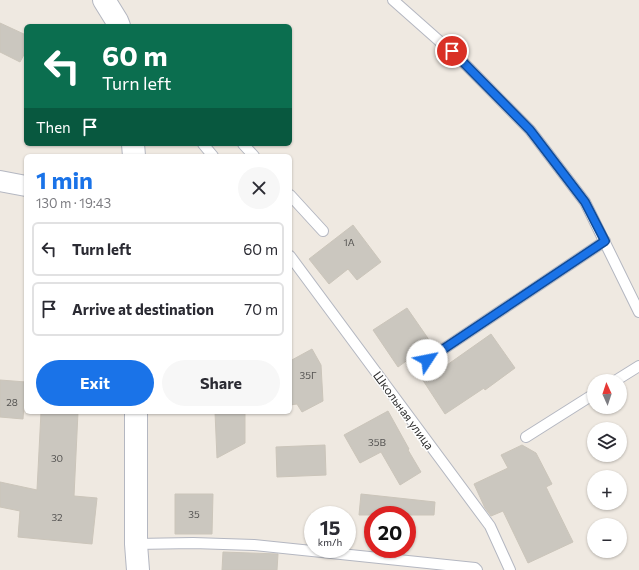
<!DOCTYPE html>
<html lang="en">
<head>
<meta charset="utf-8">
<style>
  :root { --surface:#fff; --page:#f7f7f7; --text:#2b2b33; --muted:#7c7c81; --line:#e1e1e2; --accent:#1a73e8 }
  body { margin:0; font-family:Commissioner,sans-serif; background:var(--page); color:var(--text); height:100vh; display:flex; flex-direction:column; font-size:15px; white-space:nowrap }
  * { box-sizing:border-box; margin:0 }
  p { font-size:13px; color:var(--muted) }
  .icon { flex:none; width:22px; height:22px; fill:none; stroke:currentColor; stroke-width:2; stroke-linecap:round; stroke-linejoin:round }
  .map { position:relative; flex:1; overflow:hidden }
  .side { position:absolute; left:24px; top:154px; width:268px; height:260px; display:flex; flex-direction:column; background:var(--surface); border-radius:6px; box-shadow:0 1px 3px #0004 }
  .side>* { flex:none }
  .hud { position:absolute; left:24px; top:24px; width:268px; height:122px; border-radius:6px; box-shadow:0 1px 3px #0004; background:#0b6e4f; color:#fff; overflow:hidden }
  .needle { width:26px; rotate:357deg }
  .fabs { position:absolute; left:587px; top:374px; display:grid; gap:8px }
  .fabs a { display:grid; place-items:center; width:40px; height:40px; border-radius:50%; background:var(--surface); box-shadow:0 1px 3px #0004; font-size:20px }
  .speed { position:absolute; left:304px; top:506px; display:flex; gap:8px; font-size:20px; font-weight:700; text-align:center }
  .speed>* { display:grid; place-content:center; width:52px; height:52px; border-radius:50%; background:var(--surface); box-shadow:0 1px 3px #0004; line-height:1 }
  .speed small { font-size:10px; font-weight:400 }
  .speed .limit { border:6px solid #d22; background:#fff; color:#111 }
  .pin { position:absolute; display:grid; place-items:center; width:34px; height:34px; color:#fff; margin:-17px; border:2px solid #fff; border-radius:50%; box-shadow:0 1px 4px #0007 }
  .me { position:absolute; width:44px; margin:-22px; rotate:56deg; stroke-linejoin:round; filter:drop-shadow(0 0 3px #0008) }
  .turn { display:flex; align-items:center; gap:14px; height:84px; padding:0 12px; font-size:18px }
  .turn .icon { width:52px; height:52px; stroke-width:2.5 }
  .turn b { display:block; font-size:28px; line-height:34px }
  .then { display:flex; align-items:center; height:38px; padding:0 12px; background:#0003; gap:8px; font-size:15px }
  .round { display:grid; place-items:center; flex:none; width:42px; height:42px; border-radius:21px; background:var(--page) }
  .headline { display:flex; align-items:center; justify-content:space-between; height:68px; padding:0 12px }
  h1 { font-size:24px; font-weight:700; line-height:30px; color:var(--accent) }
  .action { display:flex; gap:8px; margin-top:auto; padding:8px 12px }
  .action a { flex:1; height:46px; border-radius:24px; background:var(--accent); color:#fff; font-size:16px; font-weight:700; line-height:46px; text-align:center }
  .action a+a { background:var(--page); color:var(--text) }
  ul { padding:0; list-style:none }
  li { display:flex; align-items:center; gap:12px; height:54px; margin:0 8px 6px; padding:0 4px; border:2px solid var(--line); border-radius:6px }
  li div { flex:1 }
  li b { display:block; font-size:15px }
  li em { font-style:normal }
  .map>svg:first-child { display:block }
</style>
</head>
<body>
<div class="map">
<svg width="639" height="570" viewBox="0 0 639 570">
  <rect width="100%" height="100%" fill="#efe9e1"/>
  <path fill="#cbc7bf" stroke="#cbc5ba" d="M0 23 26 35V51L20 62 0 52Z
    M353 225 381 262 357 280 348 269 329 284 309 259Z
    M407 308 434 347 421 357V361L424 366H430L442 358 447 365 491 334 515 368 485 390 484 388 445 414 409 359 398 367 373 330Z
    M312 349 321 365 323 401 302 412 297 404 290 405V361Z
    M0 380 26 382 23 419 0 417Z
    M388 411 409 449 408 450 421 472 400 485 381 452 360 463 344 435Z
    M41 412H78L74 496 97 498 92 544 18 537 20 511 0 507V482L37 490Z
    M215 412H245V443L217 458Z
    M325 445 326 475 277 477 276 447Z
    M522 445 536 453 552 484 546 487 573 542 528 563 503 511 491 516 485 508 474 484 508 468 501 455Z
    M175 494H213L212 534H175Z
    M361 494 435 502 434 515H359Z
    M223 552 278 554 277 570H222Z"/>
  <g fill="none" stroke-linecap="round" stroke-linejoin="round">
    <g stroke="#b4b7c1" stroke-width="12">
      <path id="service" d="M393 0 463 62 530 130 585 202 639 312
        M203 144 213 156
        M243 144 254 156
        M290 195 323 231
        M290 256 490 526 510 570
        M427 360 605 241
        M615 381 639 366
        M526 437 594 394
        M136 544 193 543 254 545 475 568 477 570"/>
    </g>
    <g stroke="#b4b7c1" stroke-width="22">
      <path id="minor" d="M0 181 26 186"/>
    </g>
    <g stroke="#b4b7c1" stroke-width="24">
      <path id="tertiary" d="M104 0 117 21 119 26
        M133 144 134 156
        M136 412V544L138 570"/>
    </g>
    <use href="#service" stroke="#fff" stroke-width="10"/>
    <use href="#minor" stroke="#fff" stroke-width="20"/>
    <use href="#tertiary" stroke="#fff" stroke-width="22"/>
  </g>
  <g fill="none" stroke-linecap="round" stroke-linejoin="round">
    <g stroke="#114b97" stroke-width="10">
      <path id="route" d="M427 360 605 241 585 202 530 130 463 62 452 51"/>
    </g>
    <use href="#route" stroke="#1a73e8" stroke-width="7"/>
  </g>
  <g text-anchor="middle" dominant-baseline="central" stroke-width="3" stroke-linejoin="round" paint-order="stroke">
    <g font-size="10" fill="#555452">
      <text x="349" y="242">1А</text>
      <text x="308" y="375">35Г</text>
      <text x="12" y="402">28</text>
      <text x="377" y="442">35В</text>
      <text x="57" y="458">30</text>
      <text x="194" y="514">35</text>
      <text x="57" y="517">32</text>
    </g>
    <g font-size="12" fill="#2e2e2e" stroke="#fff">
      <text transform="translate(404 410) rotate(54)">Школьная улица</text>
    </g>
  </g>
</svg>
<div class="fabs">
<a><svg class="needle" viewBox="-14 -14 28 28"><path d="M0-13l5 13h-10z" fill="#e53935"/><path d="M0 13l5-13h-10z" fill="#7c7c81"/></svg></a>
<a><svg class="icon" aria-label="layers" viewBox="0 0 24 24"><path d="M12 4l9 5-9 5-9-5zM3 14l9 5 9-5"/></svg></a>
<a>+</a>
<a>−</a>
</div>
<div class="speed"><div>15<small>km/h</small></div><div class="limit">20</div></div>
<div class="pin" style="left:452px;top:51px;background:#d93025"><svg class="icon" aria-label="arrive" viewBox="0 0 24 24"><path d="M6 21V4h12l-3 4 3 4H6"/></svg></div>
<svg class="me" style="left:427px;top:360px" viewBox="-20 -20 40 40"><circle r="19" fill="#fff"/><path d="M0-13L10 11 0 6-10 11z" fill="#1a73e8"/></svg>
<div class="hud">
<div class="turn"><svg class="icon" aria-label="left" viewBox="0 0 24 24"><path d="M17 20v-9H6M10 6l-5 5 5 5"/></svg><div><b>60 m</b>Turn left</div></div>
<div class="then">Then<svg class="icon" aria-label="arrive" viewBox="0 0 24 24"><path d="M6 21V4h12l-3 4 3 4H6"/></svg></div>
</div>
<section class="side">
<div class="headline"><div><h1>1 min</h1><p>130 m · 19:43</p></div><a class="round"><svg class="icon" aria-label="close" viewBox="0 0 24 24"><path d="M6 6l12 12M18 6L6 18"/></svg></a></div>
<ul>
<li><svg class="icon" aria-label="left" viewBox="0 0 24 24"><path d="M17 20v-9H6M10 6l-5 5 5 5"/></svg><div><b>Turn left</b></div><em>60 m</em></li>
<li><svg class="icon" aria-label="arrive" viewBox="0 0 24 24"><path d="M6 21V4h12l-3 4 3 4H6"/></svg><div><b>Arrive at destination</b></div><em>70 m</em></li>
</ul>
<div class="action"><a>Exit</a><a>Share</a></div>
</section>
</div>
</body>
</html>
